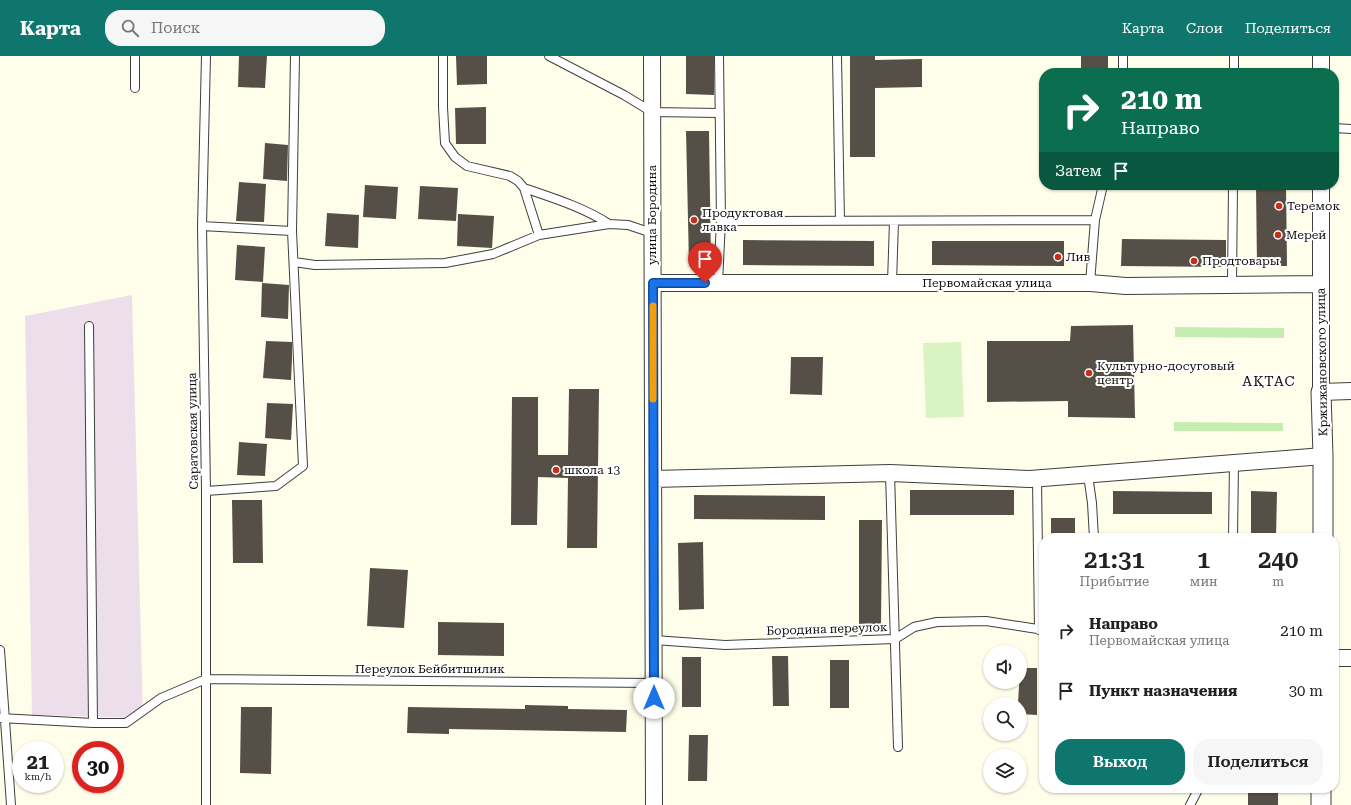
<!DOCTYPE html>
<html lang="ru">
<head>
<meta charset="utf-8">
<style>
  :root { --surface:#fff; --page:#f6f6f6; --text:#222; --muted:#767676; --accent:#0f766e }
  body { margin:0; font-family:"Roboto Serif",serif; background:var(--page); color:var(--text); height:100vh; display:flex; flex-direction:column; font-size:15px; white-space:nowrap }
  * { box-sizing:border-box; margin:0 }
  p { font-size:13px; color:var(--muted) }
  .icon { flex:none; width:22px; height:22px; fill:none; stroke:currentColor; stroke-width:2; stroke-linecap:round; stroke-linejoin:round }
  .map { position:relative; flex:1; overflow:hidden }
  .side { position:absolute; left:1039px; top:477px; width:300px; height:260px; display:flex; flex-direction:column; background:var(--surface); border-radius:16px; box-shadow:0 1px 3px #0004 }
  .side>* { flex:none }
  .top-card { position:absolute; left:1039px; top:12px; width:300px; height:122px; border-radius:16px; box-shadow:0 1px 3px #0004; background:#0b6e4f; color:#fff; overflow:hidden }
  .tools { position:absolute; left:983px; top:589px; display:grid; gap:8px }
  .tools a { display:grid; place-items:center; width:44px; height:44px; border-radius:50%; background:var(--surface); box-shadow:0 1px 3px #0004; font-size:20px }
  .speed { position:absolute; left:12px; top:685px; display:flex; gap:8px; font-size:20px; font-weight:700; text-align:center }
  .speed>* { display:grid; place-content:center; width:52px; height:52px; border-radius:50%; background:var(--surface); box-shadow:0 1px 3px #0004; line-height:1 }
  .speed small { font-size:10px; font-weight:400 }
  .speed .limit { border:6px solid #d22; background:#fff; color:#111 }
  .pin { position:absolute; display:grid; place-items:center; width:34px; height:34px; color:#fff; margin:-41px -17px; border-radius:50% 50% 50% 0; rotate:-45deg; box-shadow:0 0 4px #0007 }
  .pin .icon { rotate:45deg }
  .me { position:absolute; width:44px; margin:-22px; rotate:0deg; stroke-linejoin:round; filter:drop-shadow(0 0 3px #0008) }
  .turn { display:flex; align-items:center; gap:14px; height:84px; padding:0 16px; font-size:18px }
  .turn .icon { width:52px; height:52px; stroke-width:2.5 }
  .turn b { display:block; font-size:28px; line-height:34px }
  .then { display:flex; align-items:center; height:38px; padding:0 16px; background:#0003; gap:8px; font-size:15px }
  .eta { display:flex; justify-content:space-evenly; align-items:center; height:68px; text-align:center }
  .eta b { font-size:24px; font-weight:600; line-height:28px }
  .primary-button { display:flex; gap:8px; margin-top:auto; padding:8px 16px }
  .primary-button a { flex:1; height:46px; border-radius:16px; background:var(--accent); color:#fff; font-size:16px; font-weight:600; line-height:46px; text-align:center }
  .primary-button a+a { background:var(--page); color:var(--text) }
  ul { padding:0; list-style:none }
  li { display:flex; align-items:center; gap:12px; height:60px; padding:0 16px }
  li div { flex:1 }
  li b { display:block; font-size:15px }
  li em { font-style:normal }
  header { display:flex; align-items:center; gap:24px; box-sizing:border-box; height:56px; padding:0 20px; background:var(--accent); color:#fff }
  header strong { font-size:19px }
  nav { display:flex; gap:22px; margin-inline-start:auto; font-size:14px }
  .search { width:280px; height:36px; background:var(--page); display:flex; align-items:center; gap:10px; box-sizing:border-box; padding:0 14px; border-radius:16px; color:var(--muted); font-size:15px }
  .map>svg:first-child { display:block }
</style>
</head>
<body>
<header>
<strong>Карта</strong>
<div class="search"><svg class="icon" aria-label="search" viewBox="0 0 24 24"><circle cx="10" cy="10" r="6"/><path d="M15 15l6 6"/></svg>Поиск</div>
<nav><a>Карта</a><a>Слои</a><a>Поделиться</a></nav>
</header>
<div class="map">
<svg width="1351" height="749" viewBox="0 0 1351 749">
  <rect width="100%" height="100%" fill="#fffeea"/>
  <path fill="#ecdeeb" d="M132 239 143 662 32 659 25 260Z"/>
  <path fill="#c5edb0" d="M1175 271 1284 272V282L1175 281Z
    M1174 366 1283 367V375H1174Z"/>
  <path fill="#daf3c3" d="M961 286 964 361 926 362 923 287Z"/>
  <path fill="#554f47" d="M239 0H267L265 32 238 31Z
    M456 0H487V28L457 29Z
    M686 0H714V39L686 38Z
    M850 0H875V4L922 3V31L875 32V101H850Z
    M1081 0H1108V17H1081Z
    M486 51V88H456L455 52Z
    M686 75H709L711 208H689Z
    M265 87 288 89 287 125 263 123Z
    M239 126 266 128 264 166 236 165Z
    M365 129 398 131 396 163 363 161Z
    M1256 129H1286L1287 210H1257Z
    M420 130 458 132 456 165 418 163Z
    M327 157 359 159 358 192 325 190Z
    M458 158 494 160 492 192 457 190Z
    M1122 183 1226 184V211L1121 210Z
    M743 184 874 185V210L743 209Z
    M932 185H1064V210L932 209Z
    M237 189 265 191 263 226 235 224Z
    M262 227 289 229 288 263 261 261Z
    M1133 269 1135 362 1068 361V345L987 346V285H1070L1071 270Z
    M266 285 292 286V302L291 324 263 322Z
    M791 301H823L822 339 790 338Z
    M569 333H599L597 492H567L568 422 538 421 537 469H511L512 341H538V399H568Z
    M267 347 293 348 291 384 265 382Z
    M239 386 267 388 265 420 237 419Z
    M910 434H1014V459H910Z
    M1113 435 1212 436V458H1113Z
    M1251 435 1277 436 1276 482H1251Z
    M694 439 825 440V464L694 463Z
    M232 444H262L263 507H233Z
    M1051 462H1075V482H1051Z
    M859 464H882L881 568H859Z
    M703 486 704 553 679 554 678 487Z
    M370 512 408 514 404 572 367 570Z
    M438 566 504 567V600L438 599Z
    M772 600H788L789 650H773Z
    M682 601H701V651H682Z
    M830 604H849V652H830Z
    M1020 612H1037V659L1020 658V648H1018Z
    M525 649 568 650V653L627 654 626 676 449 673V678L407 677 408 651 525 653Z
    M241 651H272L271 718 240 717Z
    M689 679H708L707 725H688Z
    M1248 732H1278V749H1248Z"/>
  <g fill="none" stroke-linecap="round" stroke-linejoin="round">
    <g stroke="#3f3f3f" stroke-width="10">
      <path id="service" d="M206 0 202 170 206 435V749
        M443 0V51L445 87 455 101 467 110 510 120 518 125 524 132 539 179
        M549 0 624 39 652 56 719 57
        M837 0 840 165
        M1123 0V17
        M1234 17V0
        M135 32V0
        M1334 72 1351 73
        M524 132C553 142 583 151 609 168
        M721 165 1095 164 1103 129
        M202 170 292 175
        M294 206 315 209 445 207 493 198 539 179 609 168 628 169 652 177
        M718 227 721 165 719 0
        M892 227 894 165
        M1090 227 1095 164
        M1232 228 1233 129
        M89 270 93 667
        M890 417 898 691
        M1088 419 1092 447 1094 482
        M1037 423 1039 574
        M206 435 276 430 303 410 292 175 295 0
        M1233 482 1234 407
        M654 584 725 589 895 583 914 571 937 566 986 565 1044 574
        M0 594 11 749
        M0 662 93 667H126L161 642 206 623 654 627
        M1190 749 1199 732"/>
    </g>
    <g stroke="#3f3f3f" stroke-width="18">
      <path id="minor" d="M652 0 654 749
        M1321 17V0
        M1321 129V336L1351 335
        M653 227H1090L1126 230 1321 228
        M653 423 890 417 1030 423 1323 400
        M1334 602H1351"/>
    </g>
    <g stroke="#3f3f3f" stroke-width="21">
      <path id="tertiary" d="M1321 336 1323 400V482
        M1321 749V732"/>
    </g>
    <use href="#service" stroke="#fff" stroke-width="8"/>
    <use href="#minor" stroke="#fff" stroke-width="16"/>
    <use href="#tertiary" stroke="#fff" stroke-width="19"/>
  </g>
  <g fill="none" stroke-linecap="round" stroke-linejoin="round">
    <g stroke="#114b97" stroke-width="10">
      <path id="route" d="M654 642 653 227H705"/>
    </g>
    <use href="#route" stroke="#1a73e8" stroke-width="7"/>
    <path stroke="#f59e0b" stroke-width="7" d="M653 250V343"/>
  </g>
  <g fill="#c82d17" stroke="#fff" stroke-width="1.5">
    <circle cx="1279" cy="150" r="4"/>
    <circle cx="694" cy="164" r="4"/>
    <circle cx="1278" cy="179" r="4"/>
    <circle cx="1058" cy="201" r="4"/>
    <circle cx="1194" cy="205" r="4"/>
    <circle cx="1089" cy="317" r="4"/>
    <circle cx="556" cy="414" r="4"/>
  </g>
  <g text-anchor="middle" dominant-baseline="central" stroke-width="4" stroke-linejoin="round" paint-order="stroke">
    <g font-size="12" fill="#0c0c0c" stroke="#fff" text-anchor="start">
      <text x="1287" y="150">Теремок</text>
      <text x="702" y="157">Продуктовая<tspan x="702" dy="14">лавка</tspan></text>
      <text x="1286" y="179">Мерей</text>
      <text x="1066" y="201">Лив</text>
      <text x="1202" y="205">Продтовары</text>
      <text x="1097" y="310">Культурно-досуговый<tspan x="1097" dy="14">центр</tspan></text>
      <text x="564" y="414">школа 13</text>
    </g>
    <g font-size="12" fill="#0c0c0c" stroke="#fff">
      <text transform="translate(652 159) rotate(-90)">улица Бородина</text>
      <text x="987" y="227">Первомайская улица</text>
      <text transform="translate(1322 306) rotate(-91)">Кржижановского улица</text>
      <text transform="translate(193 375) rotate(-91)">Саратовская улица</text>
      <text transform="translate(827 573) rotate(-2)">Бородина переулок</text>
      <text x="430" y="613">Переулок Бейбитшилик</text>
    </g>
    <g font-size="14" letter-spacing="1" fill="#0c0c0c" stroke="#fff">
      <text x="1269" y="325">АҚТАС</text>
    </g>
  </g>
</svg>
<div class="tools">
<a><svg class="icon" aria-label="sound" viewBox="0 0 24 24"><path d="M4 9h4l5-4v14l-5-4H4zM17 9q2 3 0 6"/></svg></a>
<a><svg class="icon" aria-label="search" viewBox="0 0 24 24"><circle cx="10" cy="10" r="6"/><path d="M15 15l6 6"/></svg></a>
<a><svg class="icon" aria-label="layers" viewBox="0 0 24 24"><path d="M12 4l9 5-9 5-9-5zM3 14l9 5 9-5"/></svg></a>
</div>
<div class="speed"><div>21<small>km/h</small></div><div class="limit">30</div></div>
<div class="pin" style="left:705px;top:227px;background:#d93025"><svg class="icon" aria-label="arrive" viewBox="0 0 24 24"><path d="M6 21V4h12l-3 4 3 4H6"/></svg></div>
<svg class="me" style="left:654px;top:642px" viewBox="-20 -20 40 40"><circle r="19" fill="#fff"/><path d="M0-13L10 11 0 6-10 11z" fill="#1a73e8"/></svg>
<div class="top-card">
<div class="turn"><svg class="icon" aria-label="right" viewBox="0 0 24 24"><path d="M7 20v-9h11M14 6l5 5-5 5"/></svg><div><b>210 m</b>Направо</div></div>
<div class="then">Затем<svg class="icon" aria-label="arrive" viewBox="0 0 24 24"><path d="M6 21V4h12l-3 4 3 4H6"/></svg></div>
</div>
<section class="side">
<div class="eta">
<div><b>21:31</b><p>Прибытие</p></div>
<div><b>1</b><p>мин</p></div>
<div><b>240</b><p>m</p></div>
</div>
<ul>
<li><svg class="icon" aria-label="right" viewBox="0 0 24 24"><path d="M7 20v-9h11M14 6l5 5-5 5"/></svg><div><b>Направо</b><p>Первомайская улица</p></div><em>210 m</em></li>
<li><svg class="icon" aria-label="arrive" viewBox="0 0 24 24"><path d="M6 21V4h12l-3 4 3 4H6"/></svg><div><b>Пункт назначения</b></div><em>30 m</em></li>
</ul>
<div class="primary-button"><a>Выход</a><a>Поделиться</a></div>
</section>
</div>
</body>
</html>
